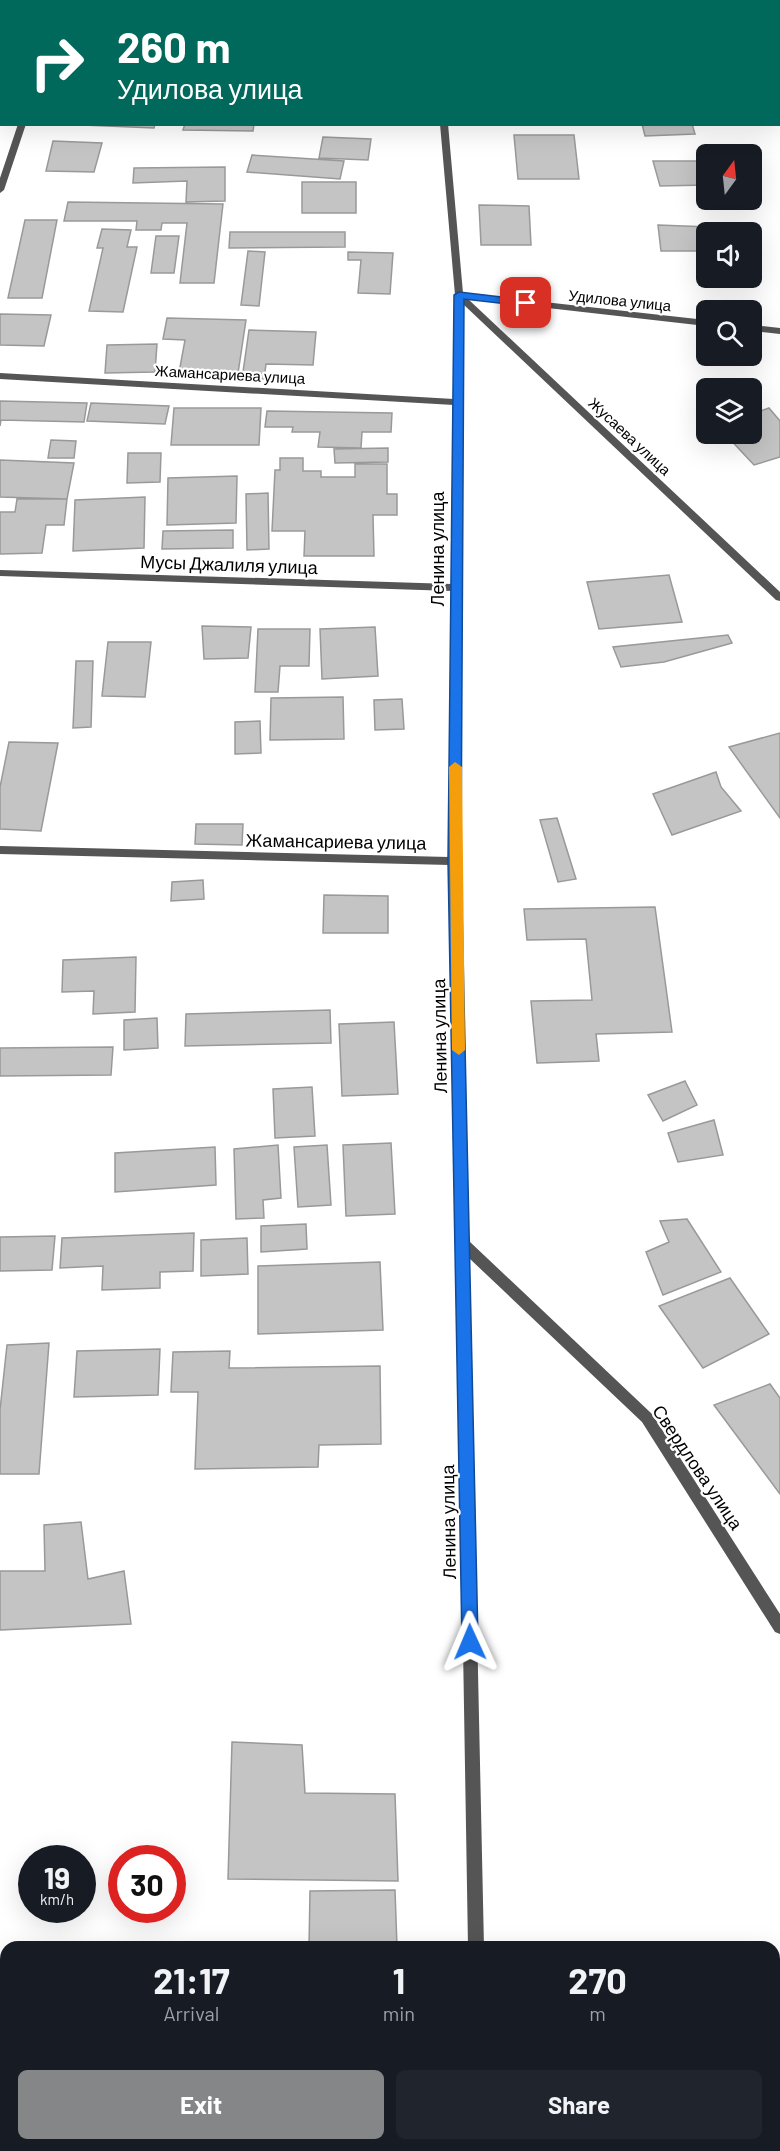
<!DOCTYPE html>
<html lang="en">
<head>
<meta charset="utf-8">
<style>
  :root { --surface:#171b24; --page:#20242c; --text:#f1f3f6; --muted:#9ea1a6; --accent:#858687 }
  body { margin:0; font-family:Barlow,sans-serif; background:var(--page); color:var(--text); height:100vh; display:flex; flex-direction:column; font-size:22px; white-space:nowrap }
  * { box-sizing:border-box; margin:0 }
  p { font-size:20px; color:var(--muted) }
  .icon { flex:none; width:33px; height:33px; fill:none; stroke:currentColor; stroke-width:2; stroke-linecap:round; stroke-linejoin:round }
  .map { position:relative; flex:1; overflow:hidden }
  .side { position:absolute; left:0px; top:1941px; width:780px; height:210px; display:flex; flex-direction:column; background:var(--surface); border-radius:18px 18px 0 0; box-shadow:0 6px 24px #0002 }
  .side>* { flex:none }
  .top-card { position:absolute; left:0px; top:0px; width:780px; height:126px; box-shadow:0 6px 24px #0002; background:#00695c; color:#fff; overflow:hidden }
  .needle { width:39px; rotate:15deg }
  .buttons { position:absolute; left:696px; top:144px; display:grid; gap:12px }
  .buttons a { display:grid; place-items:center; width:66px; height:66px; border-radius:9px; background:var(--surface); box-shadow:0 6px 24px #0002; font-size:30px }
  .speed { position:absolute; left:18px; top:1845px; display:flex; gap:12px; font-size:30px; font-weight:700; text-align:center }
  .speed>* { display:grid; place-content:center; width:78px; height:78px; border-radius:50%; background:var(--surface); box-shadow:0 6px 24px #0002; line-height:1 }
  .speed small { font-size:15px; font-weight:400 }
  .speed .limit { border:9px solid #d22; background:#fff; color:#111 }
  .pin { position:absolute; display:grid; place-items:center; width:51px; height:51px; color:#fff; margin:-26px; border-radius:12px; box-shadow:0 3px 9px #0006 }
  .me { position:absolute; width:66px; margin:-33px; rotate:359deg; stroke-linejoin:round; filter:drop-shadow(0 0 4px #0008) }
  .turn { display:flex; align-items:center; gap:21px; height:126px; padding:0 18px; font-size:27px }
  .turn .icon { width:78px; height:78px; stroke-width:2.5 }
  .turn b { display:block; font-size:42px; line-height:51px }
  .eta { display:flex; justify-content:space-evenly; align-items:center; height:102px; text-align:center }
  .eta b { font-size:36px; font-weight:700; line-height:42px }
  .primary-button { display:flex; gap:12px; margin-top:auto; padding:12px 18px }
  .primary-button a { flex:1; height:69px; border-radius:9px; background:var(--accent); color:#fff; font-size:24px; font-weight:700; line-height:69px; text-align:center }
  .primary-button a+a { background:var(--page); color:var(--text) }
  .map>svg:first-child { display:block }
</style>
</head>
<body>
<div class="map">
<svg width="780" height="2151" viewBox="0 0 780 2151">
  <rect width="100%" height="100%" fill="#fff"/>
  <path fill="#c4c4c4" stroke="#999" stroke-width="1.5" d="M107 0H160L107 2Z
    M272 0H364L272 2Z
    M59 124H155L154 128Z
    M185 124H254L253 131 183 130Z
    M642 124H692L695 134 645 136Z
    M514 135H574L579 179H518Z
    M323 137 371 139 368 160 319 158Z
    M53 141 102 143 94 172 46 171Z
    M252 155 344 161 340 179 247 172Z
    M653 161H706V185L660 186Z
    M225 167V201L186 202 187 181 133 183 134 168Z
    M302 182H356V213H302Z
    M68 202 223 204 214 283H180L187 223H162L161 230H136L137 221H64Z
    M479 205 529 206 531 245H481Z
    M25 220H57L42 298H8Z
    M658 225 710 227V232H706V251H661Z
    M102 229 131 230 127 247H137L123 312 89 311 103 248H97Z
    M230 232H345V247L229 248Z
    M156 236H179L174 273H151Z
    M248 251 265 252 259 306 241 305Z
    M348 252 393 253 390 294 358 293 361 260H348Z
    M0 314 51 315 44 346 0 345Z
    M167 318 246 320 237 380 178 378 185 340 163 339Z
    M249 330 316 332 313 365 266 364 264 379H242Z
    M157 344 155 372 105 373 107 345Z
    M0 401 87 403 84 422 1 420 0 426Z
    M91 403 169 406 165 424 87 421Z
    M174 408H261L259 445H171Z
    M769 408 780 421V457L754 465 725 434H752V414Z
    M267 411 392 413 391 432H362L361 448 318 447 320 432H292L293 427H265Z
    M51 440 76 441 74 458H48Z
    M388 448V462L335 463 334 449Z
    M128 453H161L160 482 127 483Z
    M280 458H303V471H321V477H355V464H387V494H397V515H373L374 556H304L305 531H272L275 470H280Z
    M0 460 74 463 67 499 0 497Z
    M237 476 236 523 167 525 168 478Z
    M268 493 269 549 247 550 246 494Z
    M145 497 144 548 73 551 75 500Z
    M17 499H67L64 525H46L42 553 0 554V512H15Z
    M233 530V548L162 549 163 531Z
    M669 575 682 622 599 629 587 582Z
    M202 626 251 627 248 658 204 659Z
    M375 627 378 676 322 679 320 629Z
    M258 629H310L309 666H280L278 692H255Z
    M728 635 732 643 664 662 621 667 613 647Z
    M108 642H151L145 697 102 696Z
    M76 661H93L91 727 73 728Z
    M343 697 344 739 270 740 271 698Z
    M402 699 404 729 375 730 374 700Z
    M260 721 261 753 235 754V722Z
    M780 733V818L729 747Z
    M9 742 58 743 41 831 0 829V787Z
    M716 772 721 787 741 811 672 835 653 794Z
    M557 818 576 879 558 882 540 820Z
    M196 824H243L242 845 195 844Z
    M203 880 204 899 171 901 172 882Z
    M324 895 388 896V933H323Z
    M655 907 672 1032 596 1034 599 1061 537 1063 531 1001 592 1000 586 939 527 940 524 909Z
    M136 957 135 1012 93 1014 94 991 62 992 63 960Z
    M330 1010 331 1043 185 1046 186 1014Z
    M157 1018 158 1048 124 1050V1020Z
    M394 1022 398 1094 342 1096 339 1024Z
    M113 1047 111 1075 0 1076V1048Z
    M685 1081 697 1105 663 1121 648 1095Z
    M312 1087 315 1136 275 1138 273 1089Z
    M714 1120 723 1155 678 1162 668 1133Z
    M391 1143 395 1214 346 1216 343 1145Z
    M278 1145 281 1198 263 1200 264 1218 236 1219 234 1149Z
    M327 1145 331 1205 298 1207 294 1147Z
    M215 1147 216 1185 115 1192V1153Z
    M687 1219 721 1272 663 1295 646 1252 669 1242 660 1221Z
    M306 1224 307 1249 261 1252V1226Z
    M194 1233 193 1271 160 1272V1288L102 1290 103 1266 60 1268 62 1238Z
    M55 1236 52 1270 0 1271V1237Z
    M247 1238 248 1274 201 1276V1240Z
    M380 1262 383 1330 258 1334V1266Z
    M730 1278 769 1334 703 1368 659 1306Z
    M49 1343 39 1474H0V1410L7 1345Z
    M160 1349 158 1395 74 1397 77 1351Z
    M230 1351 229 1368 380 1366 381 1444 319 1445 318 1467 195 1469 198 1392H171L173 1352Z
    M770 1384 780 1398V1494L714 1405Z
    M81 1522 88 1579 124 1571 131 1624 0 1630V1571H45L44 1525Z
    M232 1742 302 1745 305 1793 395 1794 398 1881 228 1879Z
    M395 1890 397 1947H309L310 1891Z"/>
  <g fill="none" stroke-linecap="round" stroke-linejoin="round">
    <path fill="#555" fill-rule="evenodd" d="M60 0H68L59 2Z
      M430 0H438V2H430Z
      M18 124H26L4 190 0 193V178Z
      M440 124H448L463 293 706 320V326L468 299 780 592V601L776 600 463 304 461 861 469 1241 652 1414 780 1614V1634L775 1632 642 1422 469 1258 484 1947H468L450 865 0 854V846L449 857 452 591 0 576V570L452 584 454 405 0 379V373L454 399 455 295Z
      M752 325 780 328V334L752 331Z
      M472 2145H488V2151H472Z"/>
  </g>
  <path fill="#1a73e8" stroke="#114b97" stroke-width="1.5" d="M459 292 526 300 531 303 526 306 464 299 461 861 478 1642 476 1648 470 1650 464 1648 462 1642 448 861 454 295Z"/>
  <path fill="#f59e0b" d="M455 762 462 767 465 1050 459 1055 452 1050 449 767Z"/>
  <g text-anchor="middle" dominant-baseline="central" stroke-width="4.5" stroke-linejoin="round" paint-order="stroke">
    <g font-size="15" fill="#000" stroke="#fff">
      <text transform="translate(620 300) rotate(6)">Удилова улица</text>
      <text transform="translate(230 374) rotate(3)">Жамансариева улица</text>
      <text transform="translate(630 436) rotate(43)">Жусаева улица</text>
    </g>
    <g font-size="18" fill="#000" stroke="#fff">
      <text transform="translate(437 549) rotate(-90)">Ленина улица</text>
      <text transform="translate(229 564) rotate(2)">Мусы Джалиля улица</text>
      <text transform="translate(336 841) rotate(1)">Жамансариева улица</text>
      <text transform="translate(439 1036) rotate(-91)">Ленина улица</text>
      <text transform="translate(698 1467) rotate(56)">Свердлова улица</text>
      <text transform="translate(448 1522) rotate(-91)">Ленина улица</text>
    </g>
  </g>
</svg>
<div class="buttons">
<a><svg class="needle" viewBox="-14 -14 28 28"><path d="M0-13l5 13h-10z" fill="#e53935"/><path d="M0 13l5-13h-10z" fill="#9ea1a6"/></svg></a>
<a><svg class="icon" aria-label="sound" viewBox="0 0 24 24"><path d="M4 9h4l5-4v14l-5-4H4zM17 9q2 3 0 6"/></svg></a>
<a><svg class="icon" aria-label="search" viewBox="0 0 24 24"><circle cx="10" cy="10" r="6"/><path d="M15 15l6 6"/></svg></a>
<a><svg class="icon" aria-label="layers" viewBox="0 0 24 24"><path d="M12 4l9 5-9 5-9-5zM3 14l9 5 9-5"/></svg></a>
</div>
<div class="speed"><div>19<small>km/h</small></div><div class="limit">30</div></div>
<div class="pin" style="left:526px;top:303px;background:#d93025"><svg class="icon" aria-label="arrive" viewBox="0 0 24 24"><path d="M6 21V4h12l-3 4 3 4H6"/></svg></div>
<svg class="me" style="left:470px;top:1642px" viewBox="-20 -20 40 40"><path d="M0-17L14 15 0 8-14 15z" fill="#1a73e8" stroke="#fff" stroke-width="4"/></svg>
<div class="top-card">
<div class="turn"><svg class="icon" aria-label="right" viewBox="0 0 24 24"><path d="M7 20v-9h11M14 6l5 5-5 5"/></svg><div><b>260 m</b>Удилова улица</div></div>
</div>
<section class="side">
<div class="eta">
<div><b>21:17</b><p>Arrival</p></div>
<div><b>1</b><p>min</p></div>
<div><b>270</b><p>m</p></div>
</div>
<div class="primary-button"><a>Exit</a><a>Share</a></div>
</section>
</div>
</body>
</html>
